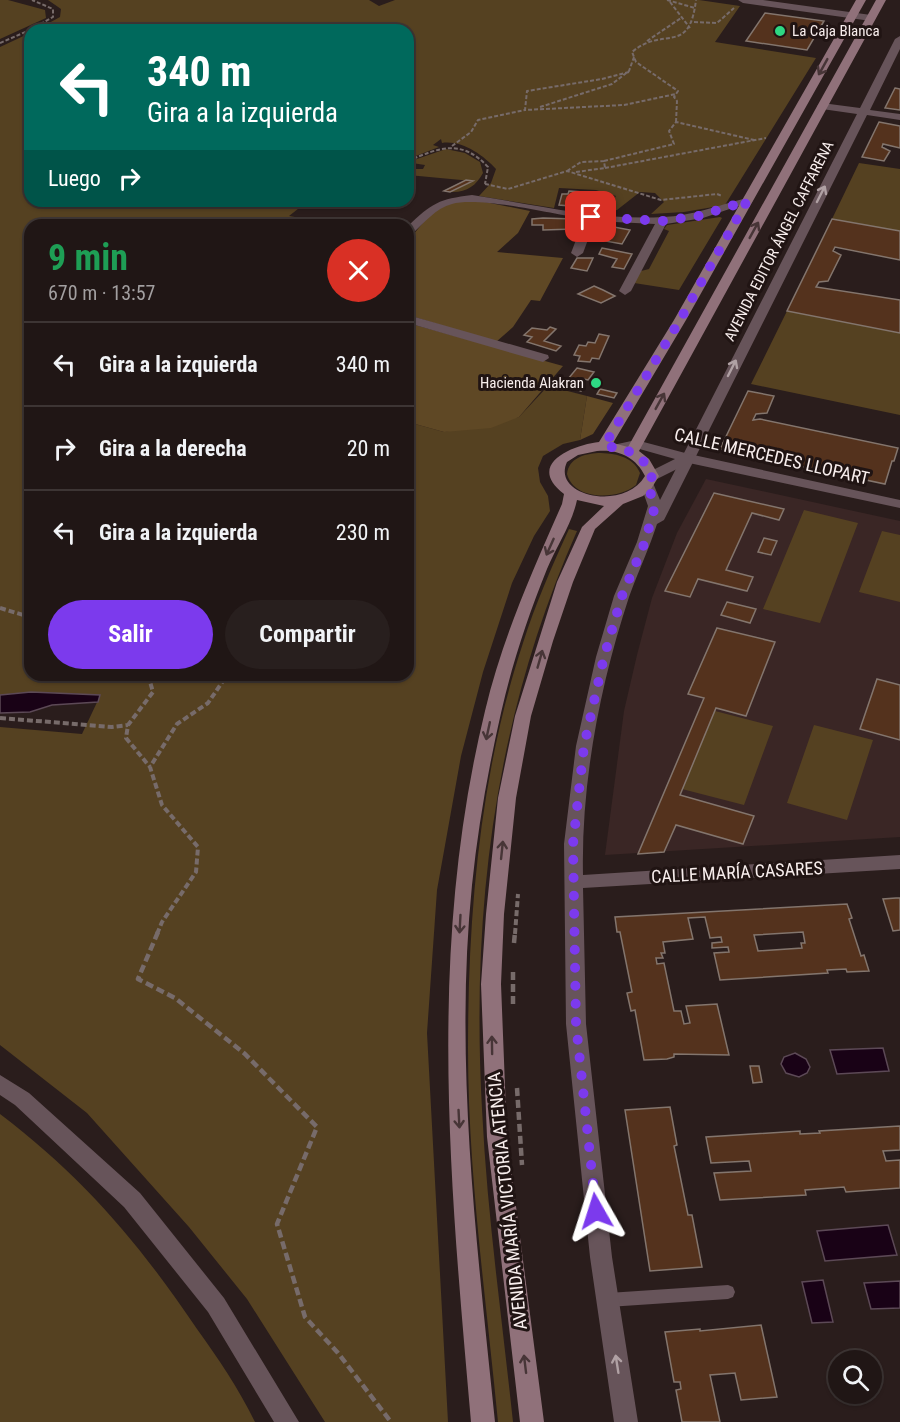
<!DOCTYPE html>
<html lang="es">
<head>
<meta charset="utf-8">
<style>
  :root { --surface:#201615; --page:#281f1e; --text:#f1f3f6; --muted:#a29fa0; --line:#3d3534; --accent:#7c3aed }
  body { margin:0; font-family:"Roboto Condensed",sans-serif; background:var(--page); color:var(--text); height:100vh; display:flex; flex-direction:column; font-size:22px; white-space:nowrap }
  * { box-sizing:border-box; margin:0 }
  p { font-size:20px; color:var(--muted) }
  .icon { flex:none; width:33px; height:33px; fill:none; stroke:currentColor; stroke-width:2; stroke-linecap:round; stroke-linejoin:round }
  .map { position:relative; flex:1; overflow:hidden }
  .details { position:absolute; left:24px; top:219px; width:390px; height:462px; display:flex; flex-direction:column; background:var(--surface); border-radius:18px; box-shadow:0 2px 4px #0004,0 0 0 2px var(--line) }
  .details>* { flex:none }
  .guide { position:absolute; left:24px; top:24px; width:390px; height:183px; border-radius:18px; box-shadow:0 2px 4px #0004,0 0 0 2px var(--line); background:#00695c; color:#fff; overflow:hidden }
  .buttons { position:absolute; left:828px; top:1350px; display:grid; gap:12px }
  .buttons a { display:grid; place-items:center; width:54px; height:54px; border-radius:50%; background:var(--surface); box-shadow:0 2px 4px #0004,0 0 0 2px var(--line); font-size:30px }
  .pin { position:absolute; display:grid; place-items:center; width:51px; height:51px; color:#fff; margin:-26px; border-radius:12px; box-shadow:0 3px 9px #0006 }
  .me { position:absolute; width:66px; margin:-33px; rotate:354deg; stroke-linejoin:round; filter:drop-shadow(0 0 4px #0008) }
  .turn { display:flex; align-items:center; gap:21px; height:126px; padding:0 24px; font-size:27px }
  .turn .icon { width:78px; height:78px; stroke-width:2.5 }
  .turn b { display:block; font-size:42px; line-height:51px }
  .then { display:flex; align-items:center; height:57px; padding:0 24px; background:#0003; gap:12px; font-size:22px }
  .round { display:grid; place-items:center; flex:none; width:63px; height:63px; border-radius:32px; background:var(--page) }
  .headline { display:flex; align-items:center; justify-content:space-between; height:102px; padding:0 24px }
  h1 { font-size:36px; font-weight:700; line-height:45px; color:#1e9e55 }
  .cta { display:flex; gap:12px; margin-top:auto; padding:12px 24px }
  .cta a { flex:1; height:69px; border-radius:36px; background:var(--accent); color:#fff; font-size:24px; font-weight:700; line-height:69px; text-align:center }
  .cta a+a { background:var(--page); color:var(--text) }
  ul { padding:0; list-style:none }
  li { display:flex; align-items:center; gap:18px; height:84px; padding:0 24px; border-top:2px solid var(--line) }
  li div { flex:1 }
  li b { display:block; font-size:22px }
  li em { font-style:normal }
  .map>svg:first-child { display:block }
</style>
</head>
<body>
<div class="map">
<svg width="900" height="1422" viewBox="0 0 900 1422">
  <rect width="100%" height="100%" fill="#2a1d1c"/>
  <path fill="#3a2625" d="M706 479 900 521V837L605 855 624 711 637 655 652 598 677 533Z"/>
  <path fill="#554121" d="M0 0H8L45 10 46 18 0 39Z
    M48 0H369L379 6 395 0H699L740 6 715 42 816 58 725 205 684 212 651 214 664 202 655 193 640 192 617 210 605 213 616 196 596 190 559 188 554 208 479 196 491 183 496 169C483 155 462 140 442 143L441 139 433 145 439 147 408 159V30H36L60 17 61 9Z
    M30 33V201H308L289 216 301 218 302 225H30V675H408V422L444 432 519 417 548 386 587 396 580 440 563 444 543 456 538 468 540 482 548 496 550 511 534 536 512 583 483 672 461 756 437 890 427 1033 448 1422H325L247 1299 189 1227 87 1113 0 1045V727L82 734 100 696 31 692 0 695V47Z
    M446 149 465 153 480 162 483 173C476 186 466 193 450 192L472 181 408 175V169H423L425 165 412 163 414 160Z
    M859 163 900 169V231L832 219Z
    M720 217 722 218 679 290 634 283 641 271 649 269 669 231 664 229 667 225Z
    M787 311 900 333V415L751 384Z
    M598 453C614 453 633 456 640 473L636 485C618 500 574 501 567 474 569 458 584 454 598 453Z
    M804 510 858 523 820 623 763 609Z
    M569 529 577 531C495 716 471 908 482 1109 487 1214 502 1318 513 1422H498C486 1298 468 1173 468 1049 468 913 480 773 523 643 535 605 552 566 569 529Z
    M882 531 900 535V602L859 592Z
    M715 711 773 726 744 805 682 789Z
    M814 725 873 740 847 820 787 803Z
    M0 1114C83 1177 139 1243 197 1329 218 1358 239 1389 255 1422H0Z"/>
  <path fill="#5f4825" d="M464 201H480L530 211 518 233 497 252 563 258 540 301 531 300 513 327 496 342 408 315V241L431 213 444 204Z
    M408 323 563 366 519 417 491 428 444 432 408 422Z
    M587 396 613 403 593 434 580 440Z"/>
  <path fill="#190216" stroke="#5c4956" stroke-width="1.5" d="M31 692 100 695 98 702 52 705 30 712 0 713V695Z
    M883 1048 889 1071 837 1074 830 1050Z
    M795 1053 806 1059 810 1067 807 1073 799 1077 786 1073 781 1064 784 1057Z
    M888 1225 897 1255 825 1261 817 1231Z
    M823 1280 833 1322 812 1323 802 1282Z
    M900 1281V1308L871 1309 864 1283Z"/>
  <path fill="#54321d" stroke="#83756d" stroke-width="1.5" fill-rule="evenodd" d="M765 13 824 21 807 50 746 41Z
    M895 88 900 89V110L885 108Z
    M879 122 900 126V148L883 144 882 147 890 151 884 161 862 157Z
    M466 180 473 181 450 192 444 191Z
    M569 191 583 192 581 207 559 205 562 194H568Z
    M543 218 574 219V229L543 230V225H532V219Z
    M832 219 900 231V260L835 247 833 251 841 255 828 281 819 282 816 287 900 300V333L787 311Z
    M601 227H614L630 230 622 244 594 239Z
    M602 248 632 254 624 269 612 267 617 259 599 254Z
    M577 258H593L587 271 571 268Z
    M594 286 603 290 615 296 601 303 578 294Z
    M550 327 556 329 544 341 561 346 556 351 527 342 532 337 524 335 532 328 547 330Z
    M599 334 609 336 599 359 592 358 590 362 578 361 580 356 574 355 579 345 586 346 588 342 595 343Z
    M577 368 594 372 588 380 584 379 580 385 584 386 581 391 558 383 562 378 568 379Z
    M600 389 617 393 614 398 597 394Z
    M748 391 774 396 767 413 756 414 753 420 760 419 898 448 894 461H892L885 484 720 449Z
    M714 493 784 509 779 520 752 513 726 570 753 577 747 591 698 579 690 597 665 591Z
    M764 538 777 541 771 555 758 552Z
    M727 602 756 609 750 623 721 615Z
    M717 628 775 642 746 716 716 708 680 795 754 816 743 844 676 825 664 852 638 854 704 698 688 694Z
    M877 679 900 685V740L860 729Z
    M896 898H900V930L893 931 883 899Z
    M847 904 852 918 849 919 861 956 864 955 869 971 847 972 846 969 827 970 828 973 720 980 714 953 729 952 728 947 712 948V943L722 942 721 937 710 938 705 917 688 918 693 939 663 942 665 953H661L663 958H656L657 964 664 963 674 1011H681L684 1024 690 1023 686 1006 717 1004 729 1055 674 1054V1057L667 1059 644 1060 635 1010 631 1011 627 993 632 992 620 932H617L615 917ZM803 932 805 943H801L802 948 758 951 754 935Z
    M750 1066H759L762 1082 753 1083Z
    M670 1107 677 1145 674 1146 688 1215H692L702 1267 650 1271 625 1110Z
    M900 1126V1150L883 1151 886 1161 900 1160V1188L846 1192 844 1187 805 1190 806 1195 720 1200 714 1173 751 1171 749 1161 711 1163 706 1137 800 1131V1134L820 1133 819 1131Z
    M761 1325 777 1397 741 1400 735 1373 710 1375 720 1422H682L676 1390 681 1389 680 1382H674L665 1332 700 1329V1331Z"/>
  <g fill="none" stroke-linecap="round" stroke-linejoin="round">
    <path stroke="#776b6a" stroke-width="2" stroke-dasharray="4 2" stroke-linecap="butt" d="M667 0 695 8
      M670 2 690 28
      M694 22 717 23 734 8
      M30 30 53 17V9L32 0
      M647 41 681 18
      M0 43 30 30
      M629 72 602 79 527 91 525 110 624 105 676 94
      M540 107 612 84 629 71 634 57
      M676 122 677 101 674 97 678 91 636 62 632 52C664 25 689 57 696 0
      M452 146 471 132 478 120 525 110
      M408 161C440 147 462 139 488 167L485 184
      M604 161 674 144 669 131 676 122 754 140
      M605 168 766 138
      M567 171 581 162 604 161 605 168 576 172
      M485 184 508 189 567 171 661 200 717 194 722 196"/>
    <path stroke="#776b6a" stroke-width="4" stroke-dasharray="6 3" stroke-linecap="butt" d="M0 608 30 617
      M148 675 153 692 128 725 126 738 150 767
      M0 718 112 727 128 725
      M157 934 162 922 196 872 198 847 162 805 150 767 177 724 208 703 227 675
      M515 934 518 894"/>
    <path stroke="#776b6a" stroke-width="4.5" stroke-dasharray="8 4" stroke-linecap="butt" d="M158 932 138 979 175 998 245 1054 317 1127 277 1224 305 1317 338 1353 391 1422
      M514 943 515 932
      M513 972V1006
      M517 1088 522 1165"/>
    <path fill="#67545a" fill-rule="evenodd" d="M728 1285 733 1287 735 1292 733 1297 728 1299 608 1307 603 1305 601 1300 603 1295 608 1293Z"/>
    <path fill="#67545a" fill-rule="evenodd" d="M900 36V49L870 110 900 114V120L867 115 664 520 657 524C649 549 638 572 629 597 600 685 581 782 583 875L900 855V869L583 888 586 1024 612 1257 638 1422H614L590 1257 566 1024 564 844 576 746 596 657 614 596 637 542 648 506 641 486 648 482 653 483 660 500 857 114 822 109 817 106 822 103 860 108 895 39Z
      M472 195C532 204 602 221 663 217 692 216 719 205 747 198L753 201 703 218 666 224 631 291 625 295 619 291 655 224 595 221 583 253 577 257 571 253 584 219C553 214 479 196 452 204 436 208 424 223 412 234L408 235V226C432 203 439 199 472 195Z
      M408 315 548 355 549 358 543 362 408 323Z"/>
    <path fill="#67545a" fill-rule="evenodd" d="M738 0H763L871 15 876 18 871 21 743 3Z
      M636 440 689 454 900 500V508L689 463 657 479H647L645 476 647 473 675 459 636 448 618 452 611 448 613 445Z
      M0 1075 29 1093 140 1193 224 1298 299 1422H274L208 1312 124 1207 15 1105 0 1095Z"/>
    <path fill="#90717a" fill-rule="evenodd" d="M856 0H866L686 320 613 443 628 447 876 0H886L639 451 649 459 659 476 651 489 643 496 623 504 595 529 573 582 553 641 531 716 516 798 504 914 501 984 507 1137 544 1422H520L487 1137 481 984 486 914 498 798 515 716 557 582 582 527 604 506 577 500C572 524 556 547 547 569 528 616 512 664 501 713 488 770 478 827 472 885 454 1063 477 1245 495 1422H471C450 1182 427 949 485 711 502 639 532 572 562 504L564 494C525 464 573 445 599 442L674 320ZM597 451C618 449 636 457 645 476 624 512 551 496 567 462L578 455Z"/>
  </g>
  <defs><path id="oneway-shaft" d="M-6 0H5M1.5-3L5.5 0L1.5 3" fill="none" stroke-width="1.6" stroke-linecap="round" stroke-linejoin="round" transform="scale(1.5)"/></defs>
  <g stroke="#473537">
    <use href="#oneway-shaft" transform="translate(823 67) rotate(119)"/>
    <use href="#oneway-shaft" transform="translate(754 230) rotate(-61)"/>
    <use href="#oneway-shaft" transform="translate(660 401) rotate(-61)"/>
    <use href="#oneway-shaft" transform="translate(550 547) rotate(114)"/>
    <use href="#oneway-shaft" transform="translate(540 659) rotate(-74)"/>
    <use href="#oneway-shaft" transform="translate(488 731) rotate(102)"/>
    <use href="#oneway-shaft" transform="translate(502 850) rotate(-84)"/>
    <use href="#oneway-shaft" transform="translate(460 924) rotate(93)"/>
    <use href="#oneway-shaft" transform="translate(492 1045) rotate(-91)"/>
    <use href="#oneway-shaft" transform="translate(459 1119) rotate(87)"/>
    <use href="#oneway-shaft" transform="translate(525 1364) rotate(-97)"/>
  </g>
  <g stroke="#b0a1a4">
    <use href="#oneway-shaft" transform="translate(821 194) rotate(-63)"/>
    <use href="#oneway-shaft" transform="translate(732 368) rotate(-63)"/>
    <use href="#oneway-shaft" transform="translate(617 1364) rotate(-99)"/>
  </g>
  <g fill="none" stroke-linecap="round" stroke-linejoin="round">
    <path stroke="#7c3aed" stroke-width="10" stroke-dasharray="0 18" d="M591 217 662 221 699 216 747 201 680 320 604 446C627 449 643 453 652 476L648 486 655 506 645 542 622 596 604 657 584 746 573 844 576 1024 596 1211"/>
  </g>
  <g fill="#2ed883" stroke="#201413" stroke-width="2">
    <circle cx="780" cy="31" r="6"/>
    <circle cx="596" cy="383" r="6"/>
  </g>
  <g text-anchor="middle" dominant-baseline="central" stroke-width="6" stroke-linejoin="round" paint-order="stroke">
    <g font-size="15" fill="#f8eeed" stroke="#201413" text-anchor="start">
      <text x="792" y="31">La Caja Blanca</text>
      <text x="584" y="383" text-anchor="end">Hacienda Alakran</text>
    </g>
    <g font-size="15" fill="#f8eeed" stroke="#201413">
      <text transform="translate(779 241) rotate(-63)">AVENIDA EDITOR ÁNGEL CAFFARENA</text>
    </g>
    <g font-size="18" fill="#f8eeed" stroke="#201413">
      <text transform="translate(772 456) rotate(13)">CALLE MERCEDES LLOPART</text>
      <text transform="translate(737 872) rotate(-3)">CALLE MARÍA CASARES</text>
      <text transform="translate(507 1201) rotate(-96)">AVENIDA MARÍA VICTORIA ATENCIA</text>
    </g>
  </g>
</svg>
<div class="buttons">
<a><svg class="icon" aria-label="search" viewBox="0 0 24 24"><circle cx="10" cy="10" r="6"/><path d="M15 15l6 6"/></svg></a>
</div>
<div class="pin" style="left:591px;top:217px;background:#d93025"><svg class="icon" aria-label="arrive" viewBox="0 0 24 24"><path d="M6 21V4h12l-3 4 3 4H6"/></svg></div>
<svg class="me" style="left:596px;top:1211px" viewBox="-20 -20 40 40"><path d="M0-17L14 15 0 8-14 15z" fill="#7c3aed" stroke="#fff" stroke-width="4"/></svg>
<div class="guide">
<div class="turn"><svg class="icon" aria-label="left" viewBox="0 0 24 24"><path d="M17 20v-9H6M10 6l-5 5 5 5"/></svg><div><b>340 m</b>Gira a la izquierda</div></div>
<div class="then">Luego<svg class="icon" aria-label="right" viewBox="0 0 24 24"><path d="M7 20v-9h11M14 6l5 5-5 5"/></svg></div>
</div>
<section class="details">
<div class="headline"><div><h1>9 min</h1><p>670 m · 13:57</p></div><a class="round" style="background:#d93025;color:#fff"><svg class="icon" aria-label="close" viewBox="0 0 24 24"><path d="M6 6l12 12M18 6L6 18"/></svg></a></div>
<ul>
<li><svg class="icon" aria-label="left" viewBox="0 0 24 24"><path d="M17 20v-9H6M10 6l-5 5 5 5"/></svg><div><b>Gira a la izquierda</b></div><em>340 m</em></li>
<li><svg class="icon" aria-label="right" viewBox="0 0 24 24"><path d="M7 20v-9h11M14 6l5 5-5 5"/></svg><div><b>Gira a la derecha</b></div><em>20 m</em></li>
<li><svg class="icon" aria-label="left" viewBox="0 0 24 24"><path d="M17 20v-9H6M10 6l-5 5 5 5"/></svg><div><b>Gira a la izquierda</b></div><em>230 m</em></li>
</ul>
<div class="cta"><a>Salir</a><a>Compartir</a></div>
</section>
</div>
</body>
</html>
